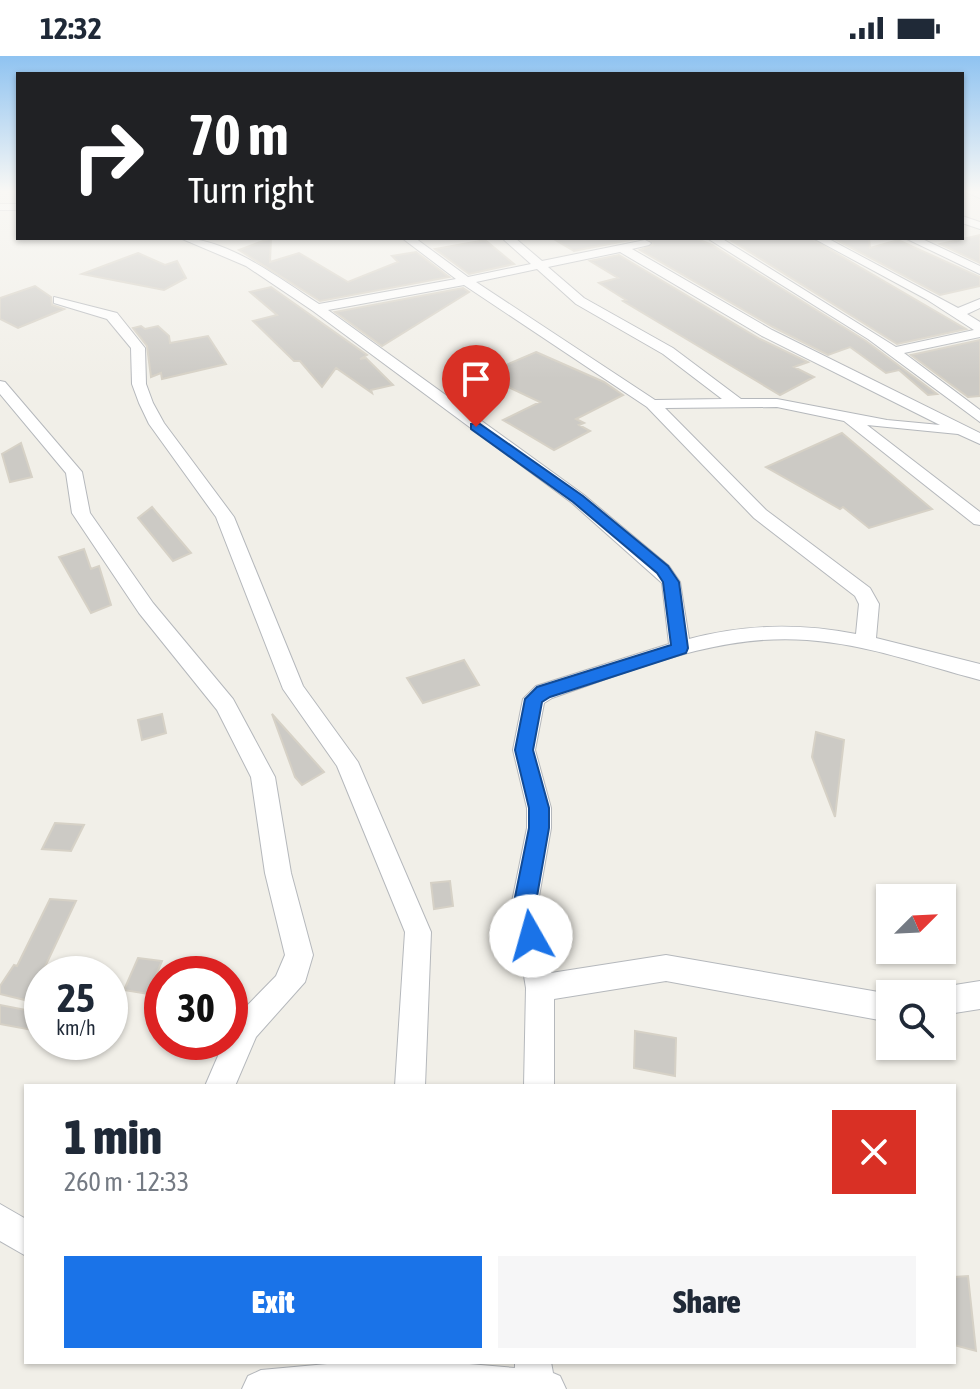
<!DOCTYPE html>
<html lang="en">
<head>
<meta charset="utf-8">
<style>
  :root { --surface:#fff; --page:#f6f6f7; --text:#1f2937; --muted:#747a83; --accent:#1a73e8 }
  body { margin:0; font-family:"Asap Condensed",sans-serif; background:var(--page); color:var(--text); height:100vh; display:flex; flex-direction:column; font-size:30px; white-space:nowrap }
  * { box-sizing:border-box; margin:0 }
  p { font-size:26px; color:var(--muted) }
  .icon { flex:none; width:44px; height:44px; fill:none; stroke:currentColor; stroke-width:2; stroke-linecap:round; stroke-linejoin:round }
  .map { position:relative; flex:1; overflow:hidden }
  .panel { position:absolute; left:24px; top:1028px; width:932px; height:280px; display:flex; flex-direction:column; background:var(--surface); border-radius:0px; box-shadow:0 2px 6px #0004 }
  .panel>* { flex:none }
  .banner { position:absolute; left:16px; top:16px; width:948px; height:168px; border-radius:0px; box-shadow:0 2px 6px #0004; background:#202124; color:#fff; overflow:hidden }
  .needle { width:52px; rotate:66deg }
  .controls { position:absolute; left:876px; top:828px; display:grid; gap:16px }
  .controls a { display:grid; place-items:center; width:80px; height:80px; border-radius:0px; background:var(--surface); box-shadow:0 2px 6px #0004; font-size:40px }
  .speed { position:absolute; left:24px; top:900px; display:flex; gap:16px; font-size:40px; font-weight:700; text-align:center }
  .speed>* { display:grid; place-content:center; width:104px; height:104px; border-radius:50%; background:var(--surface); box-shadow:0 2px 6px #0004; line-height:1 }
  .speed small { font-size:20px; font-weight:400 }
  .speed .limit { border:12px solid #d22; background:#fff; color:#111 }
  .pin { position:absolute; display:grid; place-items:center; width:68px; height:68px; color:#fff; margin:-82px -34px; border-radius:50% 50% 50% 0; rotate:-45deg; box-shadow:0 0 8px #0007 }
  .pin .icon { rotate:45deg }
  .me { position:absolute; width:88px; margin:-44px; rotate:353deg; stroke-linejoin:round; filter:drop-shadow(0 0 6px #0008) }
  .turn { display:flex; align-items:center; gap:28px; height:168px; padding:0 40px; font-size:36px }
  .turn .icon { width:104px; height:104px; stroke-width:2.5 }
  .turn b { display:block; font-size:56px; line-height:68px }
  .round { display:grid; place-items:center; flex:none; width:84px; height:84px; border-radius:0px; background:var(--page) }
  .head { display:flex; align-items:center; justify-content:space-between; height:136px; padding:0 40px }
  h1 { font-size:48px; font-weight:800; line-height:60px }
  .primary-button { display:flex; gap:16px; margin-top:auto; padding:16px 40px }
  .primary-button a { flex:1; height:92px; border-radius:0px; background:var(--accent); color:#fff; font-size:32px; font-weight:800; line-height:92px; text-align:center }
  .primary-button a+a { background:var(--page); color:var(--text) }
  .status { display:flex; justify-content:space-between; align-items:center; height:56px; padding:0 40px; background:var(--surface); direction:ltr }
  .status svg { height:22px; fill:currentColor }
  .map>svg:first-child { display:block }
</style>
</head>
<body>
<div class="status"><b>12:32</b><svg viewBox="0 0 49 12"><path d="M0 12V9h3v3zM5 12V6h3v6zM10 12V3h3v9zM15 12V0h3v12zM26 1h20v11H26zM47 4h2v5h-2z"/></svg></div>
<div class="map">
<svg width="980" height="1333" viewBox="0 0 980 1333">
  <rect width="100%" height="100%" fill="#f1efe8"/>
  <path fill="#cccac5" stroke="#d6d1c6" stroke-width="2" d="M980 179V207L940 188Z
    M271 182 270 206 299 197 348 226 398 206 392 200 416 196 449 221 320 245 239 194Z
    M552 182H640L574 195Z
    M648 182H695L712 189 866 285 937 338 928 339 899 314 886 317 850 291 828 299 773 271 640 194 653 189Z
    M753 182H810L966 273 897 288 732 185Z
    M833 182H869L870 192 898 184 980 221V230L940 239Z
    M485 184 514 208 469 218 435 193Z
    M138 197 165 209 177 205 186 222 164 234 82 218Z
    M619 199 760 283 808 306 794 311 814 321 780 339 623 245 626 244 599 227 618 222 590 205Z
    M35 230 51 241 52 249 64 253 18 272 0 263V242Z
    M271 231 367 299 360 303 366 302 393 329 371 334 372 337 336 312 322 331 300 305H294L253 265 277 259 250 236Z
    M463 232 469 236 382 290 335 256Z
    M141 270 145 273 158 270 169 280 170 287 208 280 226 308 162 323 161 317 151 321 147 290 133 272Z
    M980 284V340L968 341 911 299Z
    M536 296 604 326 623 339 576 363 584 367 579 369 590 375 554 394 503 364 540 346 483 319Z
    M842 377 932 453 869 472 843 451 840 453 766 411Z
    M21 387 32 421 10 426 2 398Z
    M152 451 191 497 173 505 138 462Z
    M84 493 91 513 99 510 111 549 91 557 59 501Z
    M464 604 479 629 423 647 407 622Z
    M162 658 166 677 142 684 138 664Z
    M272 658 324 716 302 729 295 721Z
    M816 676 844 684 835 761 812 701Z
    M55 767 84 769 71 795 42 793Z
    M450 825 453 850 434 853 431 827Z
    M50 843 76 845 43 915 25 944 0 938V930L14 909 17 910Z
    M138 902 162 905 148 938 124 934Z
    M0 949 41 957 32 974 0 968Z
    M635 975 676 982 675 1020 634 1012Z
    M968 1220 976 1295 954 1289V1221Z"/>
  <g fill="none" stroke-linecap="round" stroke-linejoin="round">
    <g stroke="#b5b8bc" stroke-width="2">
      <path id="street" d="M966 136H980V142Z
        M0 148H18V154H0Z
        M962 160 980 166V173L962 167Z
        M180 182C228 182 280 223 319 248L456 223 402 182H415L468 221 531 208 502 182H515L542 205 645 184 651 187 649 189 632 193 772 274 980 377V388L958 378 867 369 980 456V469L974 468 844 365 777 351 665 352 766 454 870 532 879 548 876 582 980 608V624C923 609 866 588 807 584 719 577 634 614 552 642L544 647 535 694 551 752V772L538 846 551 917 666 899 890 938V966L666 925 554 943V1030H524L526 932 512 846 527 772V752L513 694 523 643 536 630 669 588 662 527 572 447 313 255 246 210ZM620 196 762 280 940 369 887 364 777 343H741L673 292 584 242 548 211ZM537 213 576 248 663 298 722 343 655 344 476 226ZM464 229 647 351 754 462 855 540 859 548 856 578C799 567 745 568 689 583L680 526 669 510 584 439 328 254Z
        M707 182H721L896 291 974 274 926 243 813 182H827L958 252 980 243V252L967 258 980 266V281L904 297 980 354V366L868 283Z
        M905 182H920L980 210V218Z
        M54 241 117 257 145 292 146 328 153 347 164 367 234 461 303 630 358 706 431 876 425 1030H395L405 876 337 710 283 633 216 461 149 368 139 347 132 328 131 292 107 263 54 247Z
        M0 325 5 326 82 416 90 457 153 547 233 643 275 721 291 817 313 899 305 926 256 981 235 1030H205L224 986H230V974L236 961 276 920 285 899 265 817 251 721 217 654 139 557 72 457 66 417 0 338Z
        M980 925V953L942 959V938H931L942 931Z
        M0 1148 26 1163V1200L0 1185Z
        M349 1306H446L515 1312V1306H551L553 1317 560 1320 566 1333H242L248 1320 261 1314Z"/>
    </g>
    <use href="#street" fill="#fff" fill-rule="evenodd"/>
  </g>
  <linearGradient id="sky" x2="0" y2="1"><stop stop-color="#8fc3f1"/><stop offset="0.42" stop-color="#f9f8f5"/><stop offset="1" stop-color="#f9f8f5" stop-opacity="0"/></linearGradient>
  <rect width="980" height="323" fill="url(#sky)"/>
  <path fill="#1a73e8" stroke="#114b97" stroke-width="2" d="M471 368H480L583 440 668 510 679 526 688 592 686 597 550 641 542 646 533 694 549 752V772L536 846 542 880 538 888 531 891 523 888 514 846 529 772V752L515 694 525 643 537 631 671 589 663 526 657 517 573 446 471 373Z"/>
</svg>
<div class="controls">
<a><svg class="needle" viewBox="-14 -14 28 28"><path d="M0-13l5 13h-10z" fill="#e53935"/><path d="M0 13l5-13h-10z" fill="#747a83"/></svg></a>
<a><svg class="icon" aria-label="search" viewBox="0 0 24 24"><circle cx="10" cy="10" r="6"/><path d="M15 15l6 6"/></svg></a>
</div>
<div class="speed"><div>25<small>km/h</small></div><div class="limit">30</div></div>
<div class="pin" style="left:476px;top:371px;background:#d93025"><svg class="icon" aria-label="arrive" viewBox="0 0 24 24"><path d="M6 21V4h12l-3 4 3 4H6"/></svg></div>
<svg class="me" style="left:531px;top:880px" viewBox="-20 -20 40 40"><circle r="19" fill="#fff"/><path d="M0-13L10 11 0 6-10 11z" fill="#1a73e8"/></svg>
<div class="banner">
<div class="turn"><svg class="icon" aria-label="right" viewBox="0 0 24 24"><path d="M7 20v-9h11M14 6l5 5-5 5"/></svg><div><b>70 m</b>Turn right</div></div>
</div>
<section class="panel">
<div class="head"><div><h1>1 min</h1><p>260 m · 12:33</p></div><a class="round" style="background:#d93025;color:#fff"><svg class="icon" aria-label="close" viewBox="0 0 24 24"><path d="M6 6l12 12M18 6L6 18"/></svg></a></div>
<div class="primary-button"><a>Exit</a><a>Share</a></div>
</section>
</div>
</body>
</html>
